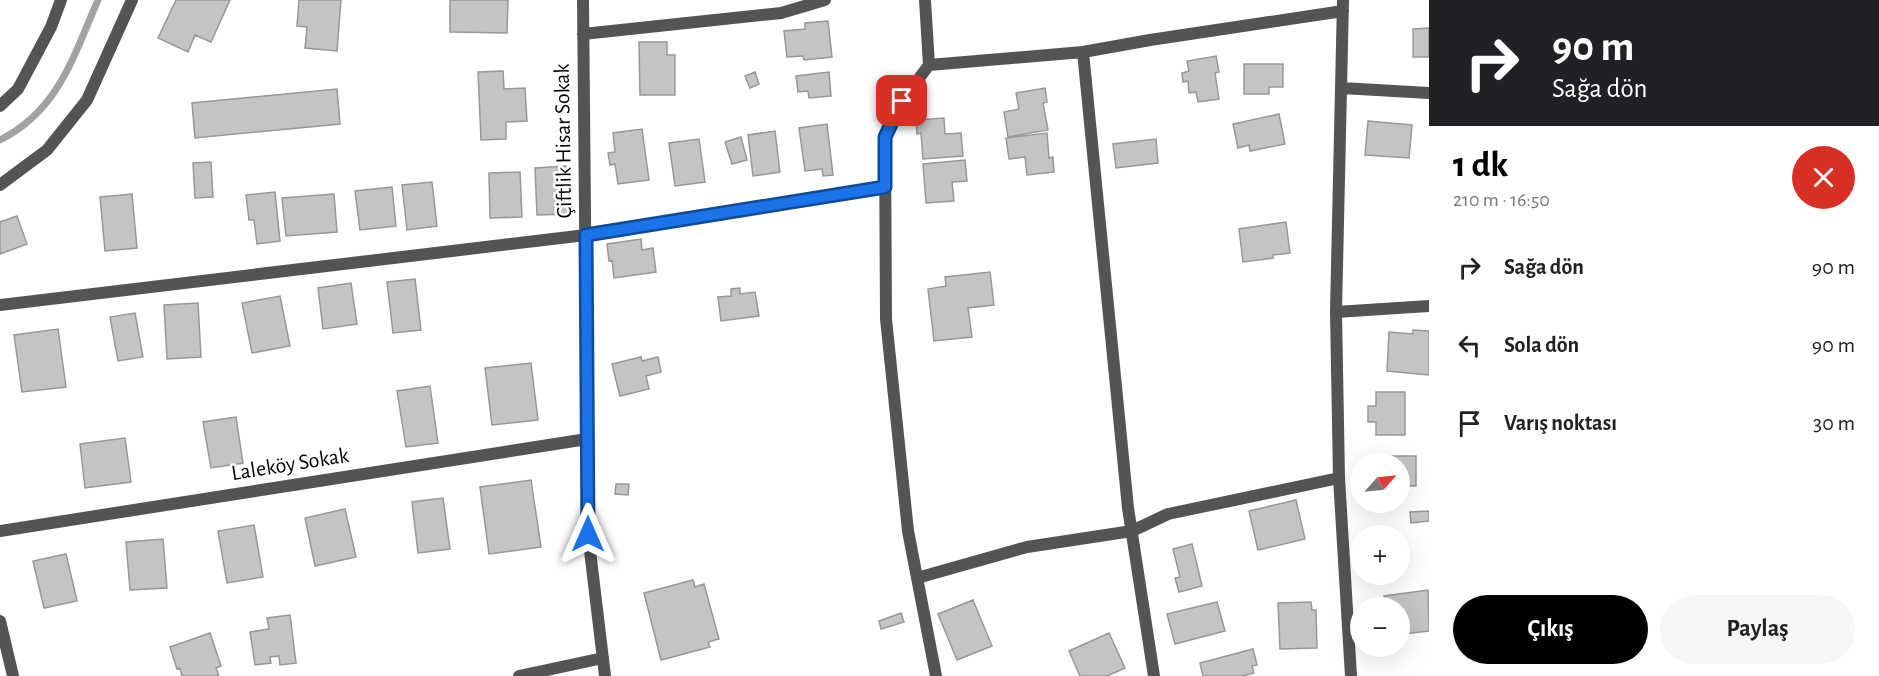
<!DOCTYPE html>
<html lang="tr">
<head>
<meta charset="utf-8">
<style>
  :root { --surface:#fff; --page:#f6f6f6; --text:#222; --muted:#767676; --accent:#000 }
  body { margin:0; font-family:"Alegreya Sans",sans-serif; background:var(--page); color:var(--text); height:100vh; display:flex; flex-direction:column; font-size:22px; white-space:nowrap }
  * { box-sizing:border-box; margin:0 }
  p { font-size:20px; color:var(--muted) }
  .icon { flex:none; width:33px; height:33px; fill:none; stroke:currentColor; stroke-width:2; stroke-linecap:round; stroke-linejoin:round }
  .map { position:relative; flex:1; overflow:hidden }
  .panel { display:flex; flex-direction:column; background:var(--surface); width:450px }
  .panel>* { flex:none }
  .hud { background:#202124; color:#fff; overflow:hidden }
  .needle { width:39px; rotate:63deg }
  .tools { position:absolute; left:1350px; top:453px; display:grid; gap:12px }
  .tools a { display:grid; place-items:center; width:60px; height:60px; border-radius:50%; background:var(--surface); box-shadow:0 6px 24px #0002; font-size:30px }
  .pin { position:absolute; display:grid; place-items:center; width:51px; height:51px; color:#fff; margin:-26px; border-radius:12px; box-shadow:0 3px 9px #0006 }
  .me { position:absolute; width:66px; margin:-33px; rotate:0deg; stroke-linejoin:round; filter:drop-shadow(0 0 4px #0008) }
  .turn { display:flex; align-items:center; gap:21px; height:126px; padding:0 24px; font-size:27px }
  .turn .icon { width:78px; height:78px; stroke-width:2.5 }
  .turn b { display:block; font-size:42px; line-height:51px }
  .round { display:grid; place-items:center; flex:none; width:63px; height:63px; border-radius:32px; background:var(--page) }
  .summary { display:flex; align-items:center; justify-content:space-between; height:102px; padding:0 24px }
  h1 { font-size:36px; font-weight:600; line-height:45px; color:var(--accent) }
  .button { display:flex; gap:12px; margin-top:auto; padding:12px 24px }
  .button a { flex:1; height:69px; border-radius:36px; background:var(--accent); color:#fff; font-size:24px; font-weight:600; line-height:69px; text-align:center }
  .button a+a { background:var(--page); color:var(--text) }
  ul { padding:0; list-style:none }
  li { display:flex; align-items:center; gap:18px; height:78px; padding:0 24px }
  li div { flex:1 }
  li b { display:block; font-size:22px }
  li em { font-style:normal }
  main { display:flex; flex:1; min-height:0 }
  .map>svg:first-child { display:block }
</style>
</head>
<body>
<main>
<div class="map">
<svg width="1429" height="676" viewBox="0 0 1429 676">
  <rect width="100%" height="100%" fill="#fff"/>
  <g fill="none" stroke-linecap="round" stroke-linejoin="round">
    <path stroke="#a2a2a2" stroke-width="7" d="M0 140C59 110 73 57 98 0"/>
  </g>
  <path fill="#c4c4c4" stroke="#989898" stroke-width="1.5" d="M176 0H230L211 42 195 35 188 52 158 38Z
    M299 0H341L337 51 305 48 307 27 297 26Z
    M450 0H508L507 33 450 32Z
    M828 21 832 57 804 60 803 56 787 57 784 31 805 29V23Z
    M1429 28V57H1413V29Z
    M639 42H667V55H675V95H640Z
    M1216 56 1219 72 1215 73 1219 99 1198 102 1196 92 1189 93 1188 81 1183 82 1182 73 1189 71 1187 61Z
    M1244 64H1283V87H1269V94H1244Z
    M503 71 504 89 525 88 527 121 506 122V139L481 140 478 72Z
    M755 72 759 84 750 88 745 76Z
    M829 72 831 96 809 98 808 91 798 92 796 76Z
    M1045 88 1047 102 1043 103 1048 130 1008 137 1004 112 1019 109 1016 93Z
    M337 89 340 124 195 138 192 103Z
    M1279 114 1285 144 1250 151 1249 145 1238 148 1233 124Z
    M944 118 945 134 961 133 963 156 923 159 921 133 917 134 916 120Z
    M1368 121 1412 125 1409 158 1365 155Z
    M827 124 833 175 823 176 822 169 805 171 799 128Z
    M642 129 649 180 618 184 615 164 610 165 608 153 615 152 613 133Z
    M775 131 780 172 753 176 748 135Z
    M1047 133 1049 158 1053 157 1054 172 1027 175 1025 157 1009 159 1006 138Z
    M741 137 747 160 732 164 725 142Z
    M699 139 705 182 675 186 669 143Z
    M1156 139 1158 163 1116 168 1113 144Z
    M965 160 967 181 952 182 954 201 926 203 923 164Z
    M211 162 213 197 195 198 193 163Z
    M566 166 569 214 537 215 535 168Z
    M520 172 522 217 490 218 489 173Z
    M432 182 437 226 407 230 402 185Z
    M392 187 396 226 360 230 355 191Z
    M275 192 280 241 257 244 254 220H249L246 195Z
    M132 194 137 248 105 251 100 197Z
    M334 194 337 232 286 236 282 198Z
    M17 216 27 244 0 254V222Z
    M1286 222 1290 253 1273 255V258L1243 262 1239 229Z
    M641 239 642 250 653 248 656 272 614 278 612 260 609 261 607 244Z
    M990 272 994 305 968 308 972 337 934 341 928 289 946 286 945 277Z
    M415 279 421 330 393 333 387 282Z
    M351 283 357 324 323 329 318 288Z
    M740 288V294L755 292 759 316 721 321 718 297 731 296V289Z
    M280 296 290 346 252 353 242 303Z
    M198 303 201 357 167 359 164 305Z
    M135 313 143 357 118 361 110 317Z
    M58 329 66 387 22 392 14 335Z
    M1413 330 1429 331V375L1387 371 1389 332 1413 334Z
    M641 357 642 361 658 357 661 372 646 376 649 389 620 396 612 364Z
    M531 363 538 420 492 425 485 368Z
    M430 386 438 443 406 447 397 391Z
    M1376 392H1405V435H1376V422H1368V406H1376Z
    M236 417 243 463 211 468 203 422Z
    M125 438 131 482 85 488 80 444Z
    M1388 456H1416V486H1402V490H1400V464H1374L1388 463Z
    M531 480 541 547 489 554 480 487Z
    M616 484H629L628 495 615 494Z
    M443 498 450 549 418 553 412 502Z
    M1296 500 1305 539 1258 550 1249 511Z
    M345 509 356 557 315 566 305 518Z
    M1429 511V521L1411 523 1410 512Z
    M254 525 263 577 227 583 218 531Z
    M163 539 167 588 130 590 126 542Z
    M1192 544 1202 586 1179 592 1175 578 1180 577 1173 549Z
    M66 554 77 601 44 608 33 561Z
    M693 580 695 587 704 584 719 639 708 642 710 647 661 660 644 593Z
    M1428 590 1429 631 1404 634 1403 629H1400V608H1386L1384 596Z
    M973 600 992 646 957 660 938 614Z
    M1217 602 1225 631 1175 644 1167 614Z
    M1311 602 1312 610H1316L1317 648 1280 649 1278 603Z
    M901 613 904 622 881 629 879 621Z
    M290 615 296 663 280 665 279 656 270 657 271 663 255 665 250 632 269 629 267 618Z
    M210 633 221 666 216 668 219 676H182L180 668 177 669 170 647Z
    M1109 633 1125 668 1107 676H1080L1069 651Z
    M1253 649 1257 665 1252 666 1254 673 1242 676H1203L1200 663Z"/>
  <g fill="none" stroke-linecap="round" stroke-linejoin="round">
    <path stroke="#545454" stroke-width="12" d="M583 0 588 534 605 676
      M925 0 929 65
      M1343 0 1336 312 1339 478 1351 676
      M583 34 781 13 825 0
      M1083 52 1128 508 1154 676
      M1342 88 1429 93
      M0 106 18 89 51 27 61 0
      M0 185 47 150 87 100 132 0
      M0 305 586 235 885 187
      M1336 312 1429 306
      M0 531 587 439
      M917 578 1027 547 1132 531 1168 514 1339 478
      M0 621 13 676
      M519 676 603 658
      M936 676 908 531 886 319 885 137 902 101 929 65 1083 52 1150 40 1343 11"/>
  </g>
  <g fill="none" stroke-linecap="round" stroke-linejoin="round">
    <g stroke="#114b97" stroke-width="15">
      <path id="route" d="M588 534 586 235 885 187V137L902 101"/>
    </g>
    <use href="#route" stroke="#1a73e8" stroke-width="10"/>
  </g>
  <g text-anchor="middle" dominant-baseline="central" stroke-width="5" stroke-linejoin="round" paint-order="stroke">
    <g font-size="22" fill="#000" stroke="#fff">
      <text transform="translate(563 141) rotate(-91)">Çiftlik Hisar Sokak</text>
      <text transform="translate(290 464) rotate(-9)">Laleköy Sokak</text>
    </g>
  </g>
</svg>
<div class="tools">
<a><svg class="needle" viewBox="-14 -14 28 28"><path d="M0-13l5 13h-10z" fill="#e53935"/><path d="M0 13l5-13h-10z" fill="#767676"/></svg></a>
<a>+</a>
<a>−</a>
</div>
<div class="pin" style="left:902px;top:101px;background:#d93025"><svg class="icon" aria-label="arrive" viewBox="0 0 24 24"><path d="M6 21V4h12l-3 4 3 4H6"/></svg></div>
<svg class="me" style="left:588px;top:534px" viewBox="-20 -20 40 40"><path d="M0-17L14 15 0 8-14 15z" fill="#1a73e8" stroke="#fff" stroke-width="4"/></svg>
</div>
<section class="panel">
<div class="hud">
<div class="turn"><svg class="icon" aria-label="right" viewBox="0 0 24 24"><path d="M7 20v-9h11M14 6l5 5-5 5"/></svg><div><b>90 m</b>Sağa dön</div></div>
</div>
<div class="summary"><div><h1>1 dk</h1><p>210 m · 16:50</p></div><a class="round" style="background:#d93025;color:#fff"><svg class="icon" aria-label="close" viewBox="0 0 24 24"><path d="M6 6l12 12M18 6L6 18"/></svg></a></div>
<ul>
<li><svg class="icon" aria-label="right" viewBox="0 0 24 24"><path d="M7 20v-9h11M14 6l5 5-5 5"/></svg><div><b>Sağa dön</b></div><em>90 m</em></li>
<li><svg class="icon" aria-label="left" viewBox="0 0 24 24"><path d="M17 20v-9H6M10 6l-5 5 5 5"/></svg><div><b>Sola dön</b></div><em>90 m</em></li>
<li><svg class="icon" aria-label="arrive" viewBox="0 0 24 24"><path d="M6 21V4h12l-3 4 3 4H6"/></svg><div><b>Varış noktası</b></div><em>30 m</em></li>
</ul>
<div class="button"><a>Çıkış</a><a>Paylaş</a></div>
</section>
</main>
</body>
</html>
